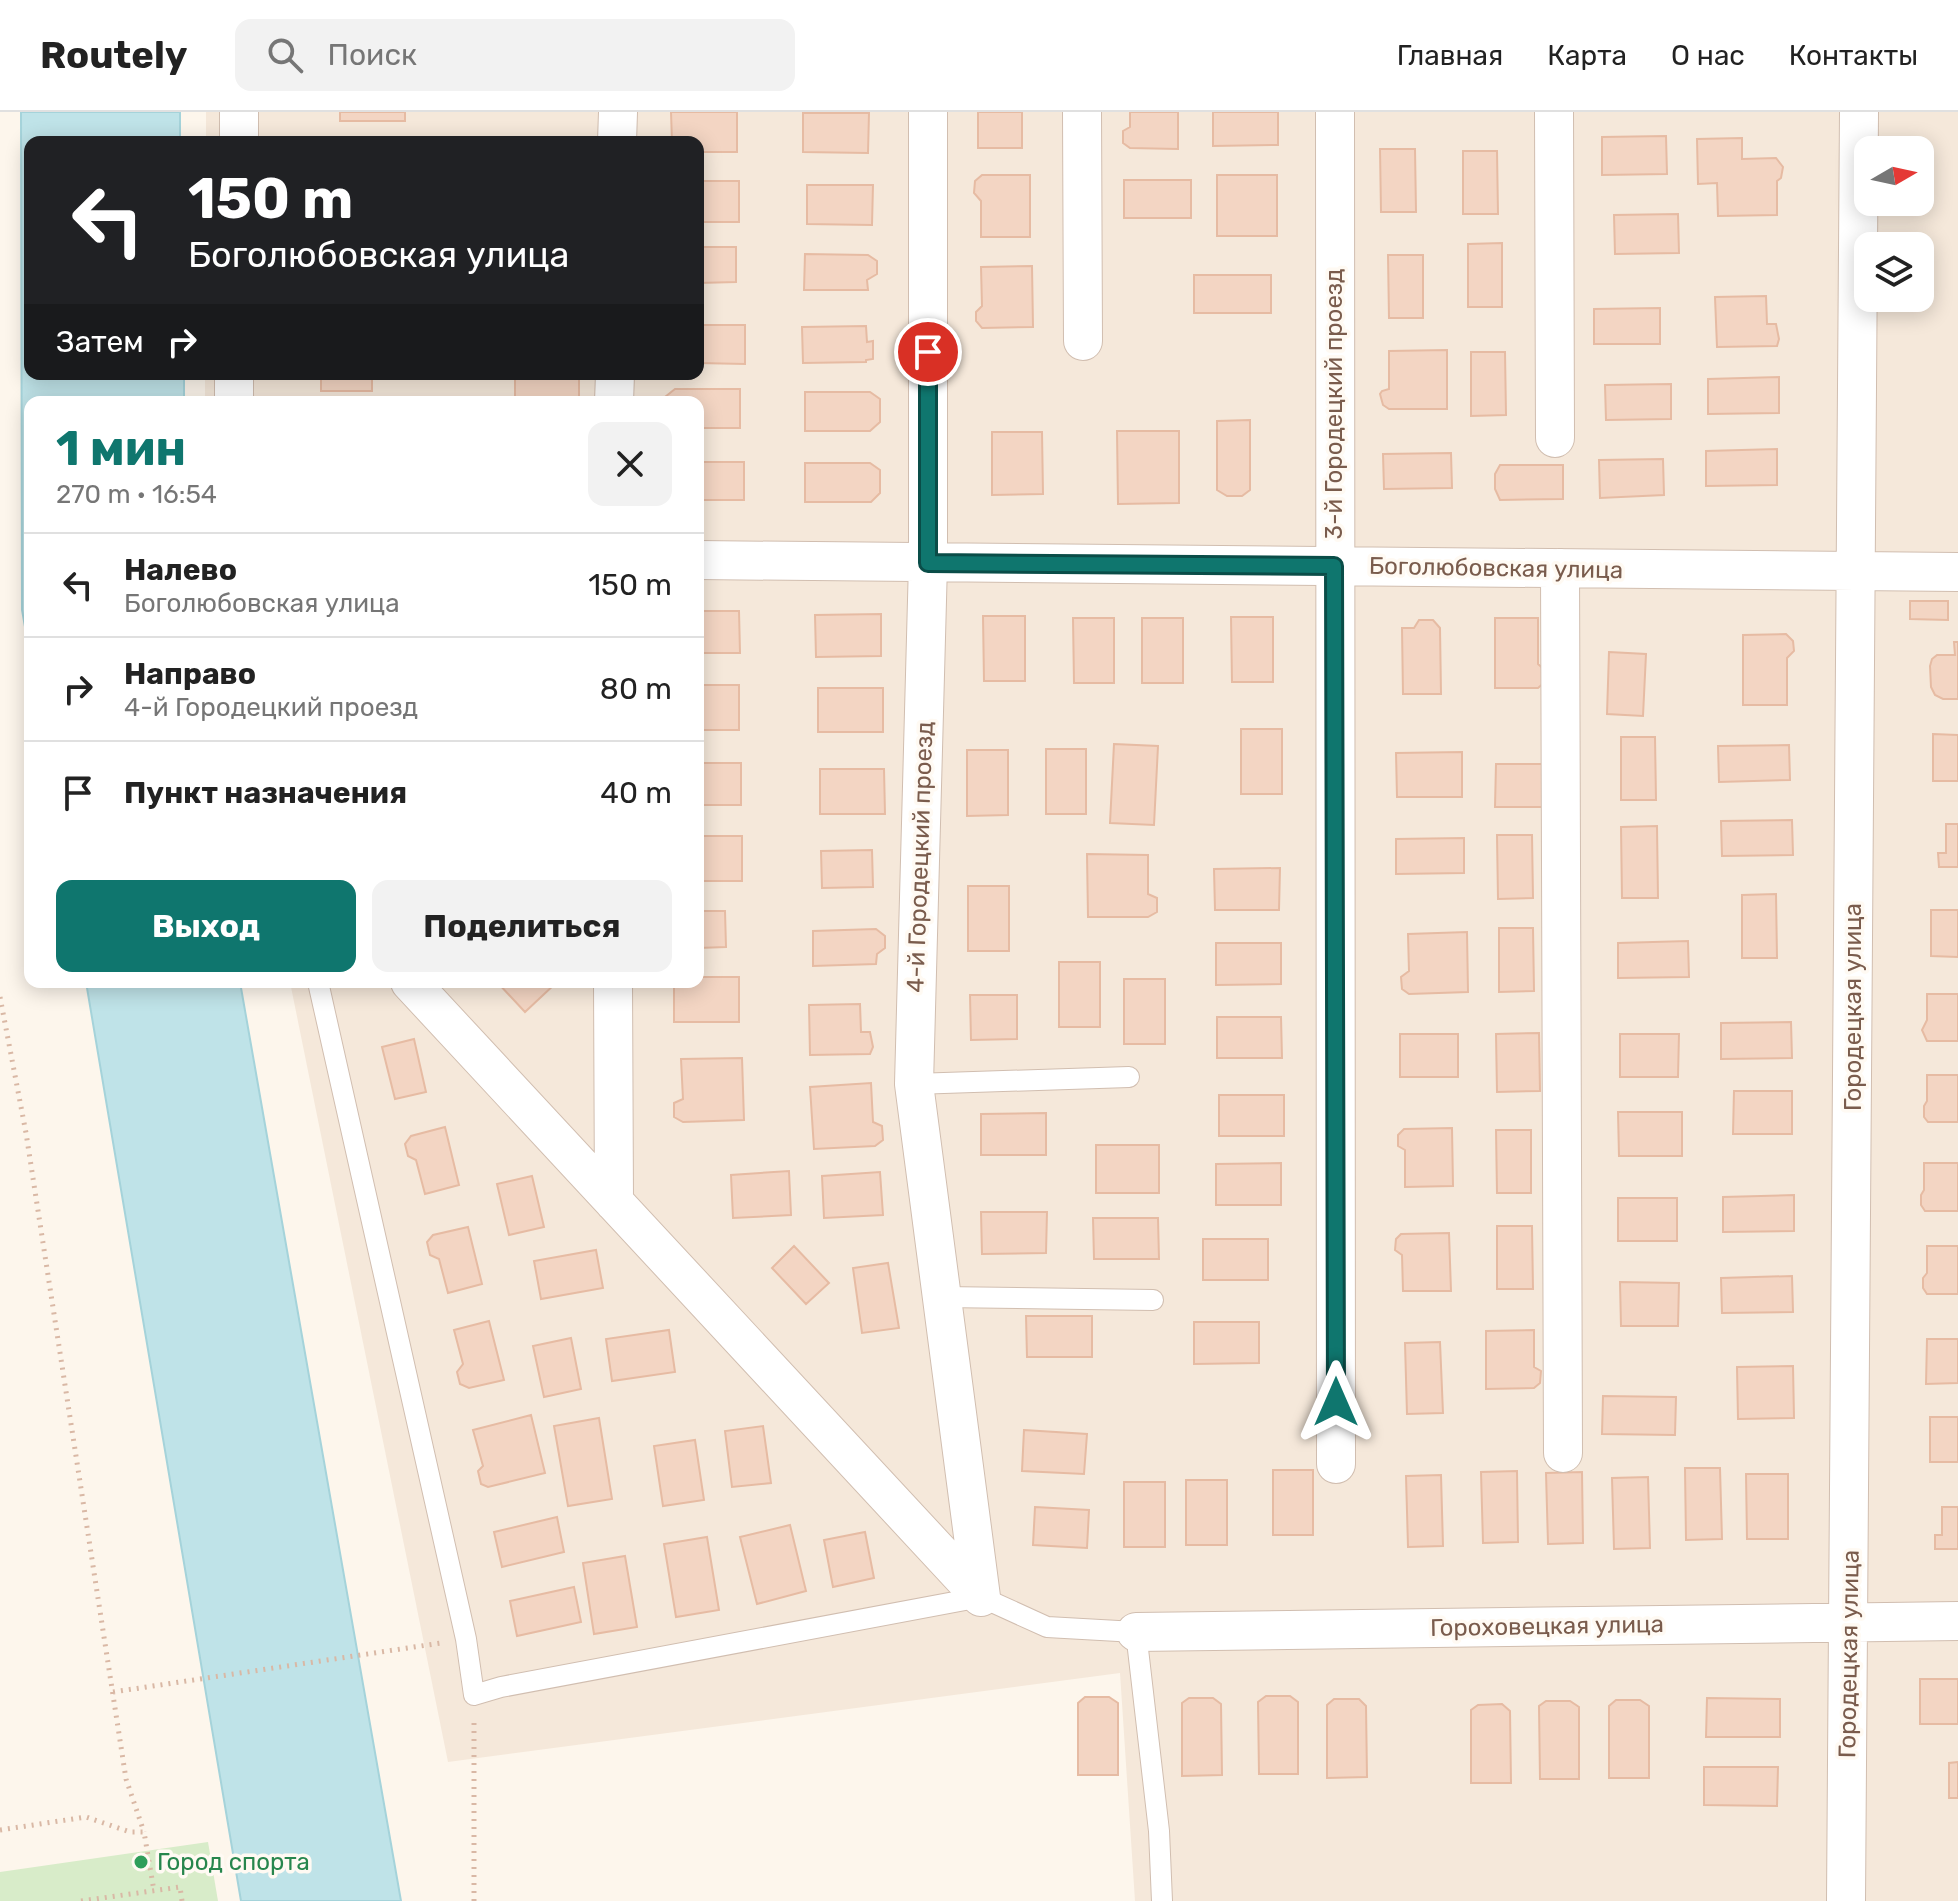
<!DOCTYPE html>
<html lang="ru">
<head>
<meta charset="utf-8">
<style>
  :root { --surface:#fff; --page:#f2f2f2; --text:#222; --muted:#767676; --line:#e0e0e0; --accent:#0f766e }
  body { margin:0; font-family:Rubik,sans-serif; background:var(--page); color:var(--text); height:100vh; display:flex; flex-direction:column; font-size:30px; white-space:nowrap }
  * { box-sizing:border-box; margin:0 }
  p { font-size:26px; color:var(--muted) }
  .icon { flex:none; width:44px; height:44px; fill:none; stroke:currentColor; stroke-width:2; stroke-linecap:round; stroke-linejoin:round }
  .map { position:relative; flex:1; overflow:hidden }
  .sheet { position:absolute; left:24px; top:284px; width:680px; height:592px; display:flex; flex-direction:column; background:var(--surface); border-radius:16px; box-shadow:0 4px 20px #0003 }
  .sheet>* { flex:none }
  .hud { position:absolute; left:24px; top:24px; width:680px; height:244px; border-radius:16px; box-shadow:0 4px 20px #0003; background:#202124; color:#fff; overflow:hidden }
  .needle { width:52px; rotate:81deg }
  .fabs { position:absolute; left:1854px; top:24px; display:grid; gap:16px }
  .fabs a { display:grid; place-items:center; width:80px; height:80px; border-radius:16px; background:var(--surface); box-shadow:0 4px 20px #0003; font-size:40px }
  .pin { position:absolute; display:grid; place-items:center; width:68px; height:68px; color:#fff; margin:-34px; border:4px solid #fff; border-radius:50%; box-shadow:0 2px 8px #0007 }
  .me { position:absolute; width:88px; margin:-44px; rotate:0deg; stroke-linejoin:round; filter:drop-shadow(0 0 6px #0008) }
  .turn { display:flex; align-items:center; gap:28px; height:168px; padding:0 32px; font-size:36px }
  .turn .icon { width:104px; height:104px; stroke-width:2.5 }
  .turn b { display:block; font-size:56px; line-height:68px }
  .then { display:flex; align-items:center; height:76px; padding:0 32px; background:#0003; gap:16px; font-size:30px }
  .round { display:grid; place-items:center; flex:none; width:84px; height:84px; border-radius:16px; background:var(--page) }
  .headline { display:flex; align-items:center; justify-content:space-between; height:136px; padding:0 32px }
  h1 { font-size:48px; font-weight:700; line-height:60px; color:var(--accent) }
  .cta { display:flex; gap:16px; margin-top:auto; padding:16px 32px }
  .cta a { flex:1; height:92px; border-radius:16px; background:var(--accent); color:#fff; font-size:32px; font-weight:700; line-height:92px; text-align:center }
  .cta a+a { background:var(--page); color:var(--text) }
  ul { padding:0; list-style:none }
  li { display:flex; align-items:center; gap:24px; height:104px; padding:0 32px; border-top:2px solid var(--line) }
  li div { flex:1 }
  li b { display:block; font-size:30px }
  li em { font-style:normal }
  header { display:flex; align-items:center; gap:48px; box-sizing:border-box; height:112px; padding:0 40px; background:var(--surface); border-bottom:2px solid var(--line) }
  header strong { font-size:38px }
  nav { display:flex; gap:44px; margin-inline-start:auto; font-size:28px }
  .search { width:560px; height:72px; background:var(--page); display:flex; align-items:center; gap:20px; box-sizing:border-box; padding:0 28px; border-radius:16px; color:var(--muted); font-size:30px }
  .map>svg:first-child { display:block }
</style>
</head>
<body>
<header>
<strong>Routely</strong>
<div class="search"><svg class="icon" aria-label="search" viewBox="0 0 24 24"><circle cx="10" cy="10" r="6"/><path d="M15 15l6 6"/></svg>Поиск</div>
<nav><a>Главная</a><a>Карта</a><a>О нас</a><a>Контакты</a></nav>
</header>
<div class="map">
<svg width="1958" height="1789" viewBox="0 0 1958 1789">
  <rect width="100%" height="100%" fill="#fdf6ec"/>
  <path fill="#f5e8da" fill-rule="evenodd" d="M206 0H1958V1789H1135L1120 1561 448 1650 290 870H698V290H205V262H698V30H206ZM1868 38H1920V90H1868ZM1868 134H1920V186H1868Z"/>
  <path fill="#d8ecc9" d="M208 1730 218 1789H0V1760Z"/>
  <path fill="#bfe3e8" stroke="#a5d3da" stroke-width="2" d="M21 0H180V30H30V262H184V290H30V543L22 498Z
    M86 870H240L401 1789H241Z"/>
  <path fill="#f3d5c3" stroke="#e6bba3" stroke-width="2" d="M340 0H405V9H340Z
    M671 0H737V40H698V30H672Z
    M978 0H1022V36H978Z
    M1130 0H1178V37L1130 36 1123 31V19L1130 15Z
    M1213 0H1278V33L1213 34Z
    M803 1H869L868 41 803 40Z
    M1666 24 1667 62 1602 63V25Z
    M1742 26V47L1776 46 1783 55 1781 66 1777 69V103L1718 104 1717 71 1698 72 1697 27Z
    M512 27H577L581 30H512Z
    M1380 37H1415L1416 100H1381Z
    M1463 39H1497L1498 102H1463Z
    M982 63H1030V125H981V89L974 81 975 69Z
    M1217 63H1277V124H1217Z
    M1124 68H1191V106H1124Z
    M698 69H739V110H698Z
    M807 73H873L872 113 807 112Z
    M1678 102 1679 141 1615 142 1614 103Z
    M1502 131V195H1468V132Z
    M698 135H736V170L698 171Z
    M805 142 868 143 877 149V162L867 168 868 178H804Z
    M1388 143H1423V206H1389Z
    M1032 154 1033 215 982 216 976 209V200L982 194 981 155Z
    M1194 163H1271V201H1194Z
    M1766 184 1767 212H1776L1779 227 1777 234 1717 235 1715 185Z
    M1660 196V232H1594V197Z
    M698 213H745V252L698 251Z
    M866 214 867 230 873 229V247L866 248V250L803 251 802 215Z
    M1447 238V297H1389L1383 293 1380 282 1382 279 1389 277V239Z
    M1471 240H1505L1506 303 1471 304Z
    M321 262H372V279H321Z
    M515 262H579V290H515Z
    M1779 265V301L1708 302V267Z
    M1671 272V307L1606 308 1605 273Z
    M675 277H740V316H698V290H665V285Z
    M805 280H870L880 287V310L870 319H805Z
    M1250 308V378L1242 384H1227L1217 378V309Z
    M1117 319H1179V391L1118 392Z
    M992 320H1042L1043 382 992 383Z
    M1777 337V373L1706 374V339Z
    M1451 341 1452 376 1384 377 1383 342Z
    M1663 347 1664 383 1600 386 1599 348Z
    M698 350H744V388H698Z
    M805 351H870L880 358V381L871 390H805Z
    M1500 353H1563V387L1500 388 1495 377V362Z
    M1910 489H1948V508L1910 507Z
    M698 499H739L740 541H698Z
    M881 502V544L816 545 815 503Z
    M983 504H1025V569H984Z
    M1231 505H1273V570H1232Z
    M1073 506H1114V571H1074Z
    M1142 506H1183V571H1142Z
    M1495 506H1538V552L1546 559V569L1538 576H1495Z
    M1419 508H1433L1440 516 1441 582H1403L1402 516H1414Z
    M1786 522 1793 529 1794 539 1787 546V593H1743V523Z
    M1954 530H1958V587H1943L1935 583 1931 575 1930 554 1932 547 1937 543H1955Z
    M1609 540 1646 542 1643 604 1607 602Z
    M698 573H739V618H698Z
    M818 576H883V620H818Z
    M1241 617H1282V682H1241Z
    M1933 622 1958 623V669H1933Z
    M1621 625H1655L1656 688H1621Z
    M1114 632 1158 634 1154 713 1110 711Z
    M1789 633 1790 668 1719 670 1718 634Z
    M1046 637H1086V702H1046Z
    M967 638H1008V703L967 704Z
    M1462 640V685H1397L1396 641Z
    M698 651H741V693H698Z
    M1496 652H1554V695H1495Z
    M820 657H884L885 702H820Z
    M1792 708 1793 743 1722 744 1721 709Z
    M1946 712H1958V755H1939L1938 741H1946Z
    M1657 714 1658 786H1622L1621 715Z
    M1497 723H1532L1533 786 1498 787Z
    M698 724H742V769H698Z
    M1464 726V761L1396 762V727Z
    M872 738 873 775 822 776 821 739Z
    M1087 742 1148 743V782L1157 786V800L1148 805H1088Z
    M1280 756 1279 798H1215L1214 757Z
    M968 774H1009V839H968Z
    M1776 782 1777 846H1742V783Z
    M1931 798H1958V845L1931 844Z
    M698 799H725L726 835 698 836Z
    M1499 816H1533L1534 879 1499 880Z
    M876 817 885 824V836L877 842 876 852 813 854V819Z
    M1467 820 1468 880 1409 882 1402 877 1401 865 1409 859 1408 822Z
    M1688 829 1689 865 1618 866V831Z
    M1216 831H1281V872L1216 873Z
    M1059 850H1100V915H1059Z
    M698 865H739V910H674V870H698Z
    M1124 867H1165V932H1124Z
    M497 870H557L525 900Z
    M1927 882H1958V929H1927L1922 918 1927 908Z
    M970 883H1017V927L971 928Z
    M860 892 861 920H870L873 935 870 942 810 943 809 893Z
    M1217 905H1281L1282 946H1217Z
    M1791 910 1792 946 1721 947V911Z
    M1539 921 1540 979 1497 980 1496 922Z
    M1400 922H1458V965H1400Z
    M1620 922H1679L1678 965H1620Z
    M414 927 426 980 395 987 382 935Z
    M742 946 744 1008 683 1010 674 1005V991L683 987 681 947Z
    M1927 963H1958V1010H1928L1924 1005V994L1927 989Z
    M871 971 873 1010 882 1014 883 1028 875 1034 814 1037 810 975Z
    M1734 979H1792V1022H1733Z
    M1219 983H1284V1024H1219Z
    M1618 1000H1682V1044H1619Z
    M1046 1001V1043H981V1002Z
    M445 1015 459 1073 425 1082 416 1048 408 1044 405 1032 411 1024Z
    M1452 1016 1453 1074 1405 1075V1038L1398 1034V1023L1404 1017Z
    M1496 1018H1531V1081H1497Z
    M1096 1033H1159V1081H1096Z
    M1281 1051V1093H1216V1052Z
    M1924 1051H1958V1099H1925L1921 1093V1083L1924 1078Z
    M789 1059 791 1103 733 1106 731 1063Z
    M880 1060 883 1103 824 1106 822 1064Z
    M532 1064 544 1115 509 1123 497 1072Z
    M1794 1083V1119L1723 1120V1085Z
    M1618 1086H1677V1129H1618Z
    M981 1100H1047L1046 1141 982 1142Z
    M1093 1106H1158L1159 1147H1094Z
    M1497 1114H1532L1533 1177H1497Z
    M468 1115 482 1172 448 1181 439 1147 430 1143 427 1130 433 1123Z
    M1449 1121 1451 1179H1403L1402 1143 1395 1138 1396 1127 1401 1122Z
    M1203 1127H1268V1168H1203Z
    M794 1134 829 1171 806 1192 772 1156Z
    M1927 1134H1958V1182H1927L1923 1176V1166L1927 1161Z
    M596 1138 603 1176 541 1187 534 1149Z
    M888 1151 899 1216 862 1221 853 1156Z
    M1792 1164 1793 1200 1722 1201 1721 1166Z
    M1620 1170 1679 1171 1678 1214H1621Z
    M1026 1204H1092V1245H1027Z
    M489 1209 504 1268 469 1276 460 1272 457 1260 463 1252 454 1218Z
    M1194 1210H1259V1251L1194 1252Z
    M669 1218 675 1260 612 1269 606 1227Z
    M1534 1218V1255L1541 1259 1540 1271 1534 1276 1486 1277V1219Z
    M571 1226 581 1277 544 1285 533 1234Z
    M1927 1227H1958V1271L1926 1272Z
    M1440 1230 1443 1301 1407 1302 1405 1231Z
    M1793 1254 1794 1306 1738 1307 1737 1255Z
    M1603 1284 1676 1285 1675 1323 1602 1322Z
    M531 1303 545 1361 488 1375 481 1372 478 1359 483 1354 473 1318Z
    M1930 1305H1958V1350H1930Z
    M599 1306 612 1387 568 1394 554 1314Z
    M763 1314 771 1371 732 1375 725 1319Z
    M1024 1318 1087 1322 1084 1362 1022 1359Z
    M695 1328 704 1388 663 1394 654 1334Z
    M1685 1356H1720L1722 1427 1686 1428Z
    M1273 1358H1313V1423H1273Z
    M1517 1359 1518 1430 1483 1431 1481 1360Z
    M1582 1360 1583 1431 1548 1432 1546 1361Z
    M1746 1362H1788V1427H1747Z
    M1441 1363 1443 1434 1408 1435 1406 1364Z
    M1648 1365 1650 1436 1614 1437 1612 1366Z
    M1186 1368H1227V1433H1186Z
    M1124 1370H1165V1435H1124Z
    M1035 1395 1089 1398 1087 1436 1033 1433Z
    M1942 1395H1958V1437H1935V1423H1942Z
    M557 1405 564 1440 502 1455 494 1420Z
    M790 1413 806 1479 757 1492 740 1425Z
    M865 1420 874 1466 833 1475 824 1428Z
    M707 1425 719 1498 676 1505 664 1432Z
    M625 1444 637 1515 594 1522 583 1451Z
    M574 1475 581 1510 517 1524 510 1489Z
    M1920 1567H1958V1612H1920Z
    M1266 1584H1290L1298 1590V1662H1259L1258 1590Z
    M1085 1585H1109L1118 1591V1663H1078V1591Z
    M1189 1586H1213L1221 1592 1222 1663 1182 1664V1591Z
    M1707 1586 1780 1587V1625H1706Z
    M1334 1587H1359L1366 1594 1367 1665 1327 1666V1593Z
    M1616 1588H1640L1649 1594V1666H1609V1594Z
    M1546 1589H1570L1579 1595V1667H1540L1539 1594Z
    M1502 1592 1510 1599 1511 1671H1471V1598L1478 1593Z
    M1958 1650V1686H1949V1651Z
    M1704 1655H1778L1777 1694 1704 1693Z"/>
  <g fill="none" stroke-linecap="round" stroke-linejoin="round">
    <g stroke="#d1beb0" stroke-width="22">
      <path id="lane" d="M318 870 466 1527 474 1583 501 1575 981 1485 1047 1515 1136 1520 1159 1719 1162 1789
        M914 972 1129 965
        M942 1185 1153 1188"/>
    </g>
    <g stroke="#d1beb0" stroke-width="40">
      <path id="street" d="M928 0V451L914 972 981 1485
        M1082 0 1083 229
        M1335 0 1336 1352
        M1554 0 1555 326
        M239 30V0
        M617 30 618 0
        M234 290V262
        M614 290 615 262
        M698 448 1958 460
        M1560 456 1563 1341
        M410 870 981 1485
        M613 870 614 1090
        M1136 1520 1958 1509
        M1846 1789 1859 0"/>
    </g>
    <path stroke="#d9b8a5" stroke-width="5" stroke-dasharray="2 6" stroke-linecap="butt" d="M0 885 26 1021 126 1667 144 1720
      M113 1580 441 1531
      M0 1718 86 1705 130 1720H144L154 1779
      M81 1789 180 1775 182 1789
      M474 1789V1610"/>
    <use href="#lane" stroke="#fff" stroke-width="20"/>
    <use href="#street" stroke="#fff" stroke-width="38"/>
  </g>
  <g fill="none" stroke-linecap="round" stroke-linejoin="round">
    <g stroke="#0a4d48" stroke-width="20">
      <path id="route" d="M928 240V451L1334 454 1336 1290"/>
    </g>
    <use href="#route" stroke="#0f766e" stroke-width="14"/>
  </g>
  <circle fill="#2e9e5b" stroke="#fffaf3" stroke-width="3" cx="141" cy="1750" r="8"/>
  <g text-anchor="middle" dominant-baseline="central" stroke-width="7" stroke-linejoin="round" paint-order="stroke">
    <g font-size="24" fill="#7a5c4d" stroke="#fffaf3">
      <text transform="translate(1334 292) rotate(-90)">3-й Городецкий проезд</text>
      <text transform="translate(1496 456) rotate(1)">Боголюбовская улица</text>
      <text transform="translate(920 745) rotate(-88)">4-й Городецкий проезд</text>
      <text transform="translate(1853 895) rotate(-90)">Городецкая улица</text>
      <text transform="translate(1547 1514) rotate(-1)">Гороховецкая улица</text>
      <text transform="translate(1849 1542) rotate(-89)">Городецкая улица</text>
    </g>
    <g font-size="24" fill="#27864d" stroke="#fffaf3" text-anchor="start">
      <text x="157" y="1750">Город спорта</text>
    </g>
  </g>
</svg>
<div class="fabs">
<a><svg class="needle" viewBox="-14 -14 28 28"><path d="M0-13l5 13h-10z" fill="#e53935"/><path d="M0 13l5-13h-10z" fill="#767676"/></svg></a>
<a><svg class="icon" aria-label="layers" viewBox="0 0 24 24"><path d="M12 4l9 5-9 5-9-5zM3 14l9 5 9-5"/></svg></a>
</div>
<div class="pin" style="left:928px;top:240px;background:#d93025"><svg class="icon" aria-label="arrive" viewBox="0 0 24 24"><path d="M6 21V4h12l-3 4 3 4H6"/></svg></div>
<svg class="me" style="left:1336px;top:1290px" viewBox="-20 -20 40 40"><path d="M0-17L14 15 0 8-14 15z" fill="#0f766e" stroke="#fff" stroke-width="4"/></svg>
<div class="hud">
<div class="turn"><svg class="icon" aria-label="left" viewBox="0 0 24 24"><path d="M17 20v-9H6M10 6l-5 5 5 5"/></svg><div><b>150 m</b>Боголюбовская улица</div></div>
<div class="then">Затем<svg class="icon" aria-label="right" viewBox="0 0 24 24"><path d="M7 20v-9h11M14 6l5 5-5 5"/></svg></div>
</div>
<section class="sheet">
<div class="headline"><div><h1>1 мин</h1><p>270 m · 16:54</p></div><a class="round"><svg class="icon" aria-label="close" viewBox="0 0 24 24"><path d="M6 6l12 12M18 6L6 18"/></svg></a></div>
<ul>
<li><svg class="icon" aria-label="left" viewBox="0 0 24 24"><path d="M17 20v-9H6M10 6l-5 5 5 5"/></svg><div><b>Налево</b><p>Боголюбовская улица</p></div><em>150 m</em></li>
<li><svg class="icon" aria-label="right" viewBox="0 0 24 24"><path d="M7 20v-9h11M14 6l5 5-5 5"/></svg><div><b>Направо</b><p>4-й Городецкий проезд</p></div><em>80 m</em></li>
<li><svg class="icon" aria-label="arrive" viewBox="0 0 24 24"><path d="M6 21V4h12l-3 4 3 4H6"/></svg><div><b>Пункт назначения</b></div><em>40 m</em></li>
</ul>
<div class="cta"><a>Выход</a><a>Поделиться</a></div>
</section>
</div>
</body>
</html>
